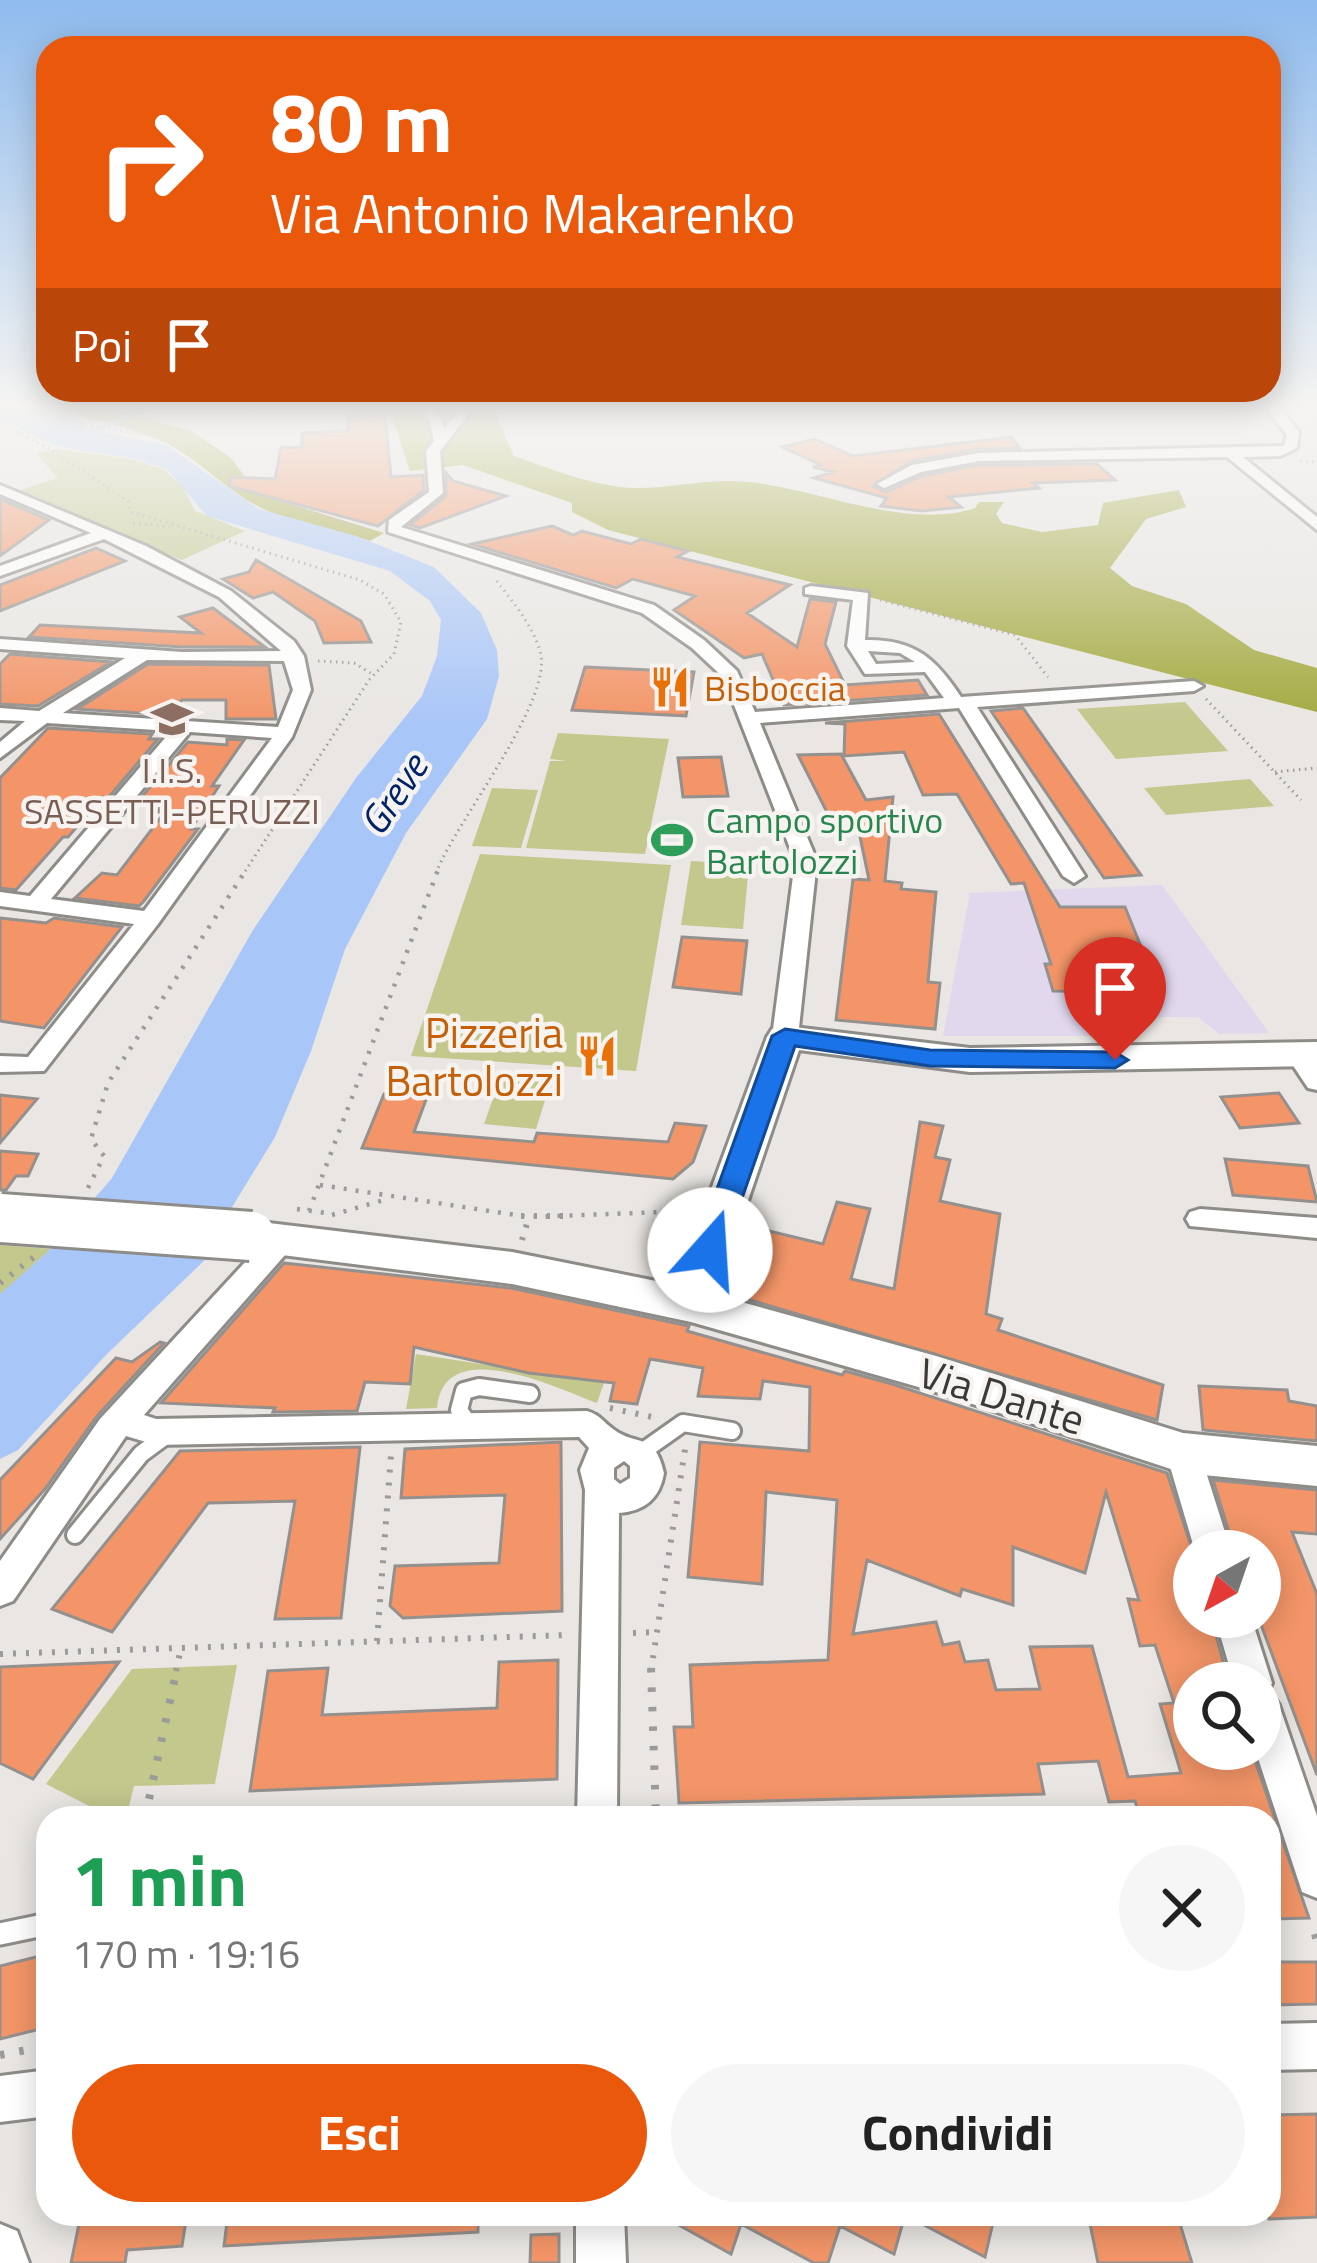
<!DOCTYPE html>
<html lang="it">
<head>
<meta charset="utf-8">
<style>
  :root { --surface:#fff; --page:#f6f6f6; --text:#222; --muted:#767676; --accent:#ea580c }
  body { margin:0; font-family:"Titillium Web",sans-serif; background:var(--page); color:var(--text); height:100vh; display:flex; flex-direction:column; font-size:45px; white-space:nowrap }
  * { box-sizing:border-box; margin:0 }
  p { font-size:39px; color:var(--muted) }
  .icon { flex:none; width:66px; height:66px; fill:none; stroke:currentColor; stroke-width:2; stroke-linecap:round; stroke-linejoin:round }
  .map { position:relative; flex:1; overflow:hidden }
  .panel { position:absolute; left:36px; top:1806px; width:1245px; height:420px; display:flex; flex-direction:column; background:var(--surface); border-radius:36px; box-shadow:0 6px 30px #0003 }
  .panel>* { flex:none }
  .banner { position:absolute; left:36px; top:36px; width:1245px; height:366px; border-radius:36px; box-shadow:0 6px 30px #0003; background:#ea580c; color:#fff; overflow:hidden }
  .needle { width:78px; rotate:220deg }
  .fabs { position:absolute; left:1173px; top:1530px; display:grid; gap:24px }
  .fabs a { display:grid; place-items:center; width:108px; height:108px; border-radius:50%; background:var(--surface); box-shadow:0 6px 30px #0003; font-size:60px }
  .pin { position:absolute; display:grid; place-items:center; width:102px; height:102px; color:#fff; margin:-123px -51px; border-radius:50% 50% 50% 0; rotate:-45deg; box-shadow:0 0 12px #0007 }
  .pin .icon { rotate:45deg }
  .me { position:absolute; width:132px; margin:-66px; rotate:19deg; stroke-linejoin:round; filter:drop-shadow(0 0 9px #0008) }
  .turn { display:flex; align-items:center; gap:42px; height:252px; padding:0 36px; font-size:54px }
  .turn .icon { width:156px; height:156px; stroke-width:2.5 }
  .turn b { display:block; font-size:84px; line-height:102px }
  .then { display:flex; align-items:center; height:114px; padding:0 36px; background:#0003; gap:24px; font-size:45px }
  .round { display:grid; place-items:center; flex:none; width:126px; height:126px; border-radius:63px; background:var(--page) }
  .overview { display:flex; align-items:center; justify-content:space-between; height:204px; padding:0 36px }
  h1 { font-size:72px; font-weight:700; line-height:90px; color:#1e9e55 }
  .action { display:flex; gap:24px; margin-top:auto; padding:24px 36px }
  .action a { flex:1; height:138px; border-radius:72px; background:var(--accent); color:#fff; font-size:48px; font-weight:700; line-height:138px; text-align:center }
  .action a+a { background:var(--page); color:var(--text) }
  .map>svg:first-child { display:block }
</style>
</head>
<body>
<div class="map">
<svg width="1317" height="2263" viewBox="0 0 1317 2263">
  <rect width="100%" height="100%" fill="#e9e6e3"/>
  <path fill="#e1d8ed" d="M1162 885 1269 1033 1219 1034 1198 1017H1096L1103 1036H943L970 893Z"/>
  <path fill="#c3c88d" d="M57 449 127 458 164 469 183 487 195 511 245 531 182 560 20 490 58 478 36 453Z
    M1185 702 1228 751 1116 759 1077 709Z
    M558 733 669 739 645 854 526 848 550 761H566L550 759Z
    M1250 779 1274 806 1166 815 1144 788Z
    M492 788 538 790 521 848 472 846Z
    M480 854 671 865 636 1071 411 1056Z
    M691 861 749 864 743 929 681 925Z
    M501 1076 551 1081 536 1129 484 1124Z
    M0 1245 51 1249 0 1295Z
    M416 1354 604 1383 597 1403C561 1390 444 1332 437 1408L406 1409Z
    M237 1665 215 1784 134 1786 126 1818H113L46 1784 132 1669Z"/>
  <path fill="#a3a93f" d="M51 407H101L192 431 231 458 258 494 384 533 370 541C329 527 282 523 245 499 218 482 197 459 168 444 131 425 90 421 51 407Z
    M389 407H445L454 414 493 407 514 456C548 468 583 482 620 487 659 492 705 477 748 482 817 488 907 531 975 508L979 502H1004L996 514 1002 523 1042 532 1098 525 1103 503 1179 490 1186 507 1146 519 1110 568 1132 586 1186 604 1254 650 1317 668V712L608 530 572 512V503L463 465 410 471Z"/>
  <path fill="#a9c6f8" d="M0 407H51L84 422 86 429 166 445 259 509 356 536 434 567 481 613 497 650 499 676 487 719 406 833 345 949 311 1051 275 1137 229 1212 211 1254 106 1355 18 1450 0 1459V1294L51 1249 112 1178 253 930 356 778 422 696 437 656 441 620 430 601 390 571 207 516 167 469 132 458 59 447 0 420Z"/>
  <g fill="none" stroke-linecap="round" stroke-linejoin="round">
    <path stroke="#a9c6f8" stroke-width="4.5" d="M90 433 149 407"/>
  </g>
  <path fill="#f39568" stroke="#94908e" stroke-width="3" fill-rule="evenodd" d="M385 415 391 477 423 475 424 490 378 526 229 486 231 477 275 479 281 448 302 447V433L348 431V417Z
    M1011 437 1020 448 978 449 911 461 873 486 886 492 922 476 979 465 1097 464 1115 480 1033 483 1039 488 949 497 961 507 922 511 881 506 887 498 814 478 833 472 813 467 821 465 782 447 815 439 853 456Z
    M446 473 453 481 506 496 420 528 410 525 446 496Z
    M0 499 49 520 0 556Z
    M552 526 573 535 582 531 631 544 641 539 688 551 677 557 790 585 747 613 797 647 810 599 836 602 825 644 845 685 918 680 927 695 784 705 762 654 744 658 674 610 695 596 633 579 616 588 472 544Z
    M96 548 125 561 0 611V585Z
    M256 560 361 621 371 642 324 643 315 621 273 592 253 598 223 579 249 572Z
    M213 608 265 647H182L29 637 40 625 201 633 180 617Z
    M10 654 111 662 38 706 0 704V664Z
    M148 664 269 665 276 719H226V700H182L169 715 77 709Z
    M585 667 694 672 686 716 572 710Z
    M1023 708 1141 875 1104 878 991 711Z
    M939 714 1060 907H1125L1148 964H1130L1141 992 1053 991 1045 964H1051L1024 883 1011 884 957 794 923 795 904 752 844 756 845 724 825 723Z
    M48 728 152 734 149 739H158L108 798 103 797 68 837H63L16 890 0 888V778Z
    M227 739 244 740 212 786H219L191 829H198L144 901 139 906 75 898 102 873 117 875 165 812H157L164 801 140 799 188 742 227 745Z
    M841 754 866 800 893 797 885 881 902 883 901 889 936 892 928 982 940 983 935 1029 836 1020 853 879 869 880 858 827 835 828 798 755Z
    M721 757 728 796 683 797 678 758Z
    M0 918 46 923 54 918 122 927 44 1028 0 1021Z
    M682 937 747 941 741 994 673 987Z
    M1279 1093 1299 1123 1240 1128 1221 1097Z
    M384 1094 427 1097 414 1132 534 1142 537 1133 668 1142 675 1123 706 1126 693 1162 673 1179 362 1148Z
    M0 1095 37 1099 0 1143Z
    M920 1122 943 1126 935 1157 950 1160 940 1201 1000 1214 986 1314 1002 1319 998 1330 1163 1385 1157 1420 740 1297 765 1230 823 1244 837 1202 870 1209 851 1279 894 1289Z
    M0 1151 38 1154 28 1176H16L6 1190H0Z
    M1225 1159 1308 1166 1317 1202 1233 1195Z
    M284 1263 511 1288 689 1326 687 1331 842 1375 845 1371 892 1384 1167 1473 1194 1555V1617H1211L1229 1683H1194V1749H1251L1309 1918 1269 1919V1818H1140L1135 1801 1109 1802 1098 1761 1038 1764 1044 1794 679 1803 674 1727H693L690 1665 828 1660 837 1500 766 1492 762 1584 688 1577 700 1442 809 1451 810 1387 763 1381 760 1399 698 1396 703 1368 650 1359 637 1404 610 1401 614 1383 529 1373 414 1347 410 1384 365 1382 357 1411 273 1412 275 1408 161 1403ZM1106 1492 1139 1600 1128 1599 1140 1646 1155 1645 1174 1703 1160 1704 1181 1773 1128 1777 1092 1646 1030 1647 1040 1689 996 1690 988 1660 965 1662 959 1642 943 1645 936 1622 853 1634 867 1560 960 1596 962 1589 1013 1605V1547L1085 1573Z
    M160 1342 164 1343 97 1416 45 1489 0 1539V1480L116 1358 132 1362Z
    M1199 1386 1287 1390 1289 1401 1317 1406V1441L1203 1430Z
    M561 1442 562 1611 403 1618 390 1606 395 1566 499 1563 505 1495 401 1498 405 1449Z
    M360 1447 341 1618 275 1619 295 1501 208 1503 112 1632 52 1609 180 1451Z
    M1213 1480 1317 1490V1534L1292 1532 1317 1594V1775L1260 1622V1551H1235Z
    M558 1660 557 1779 250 1791 268 1671 328 1668 322 1715 497 1708 499 1662Z
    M119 1662 33 1779 0 1763V1667Z
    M48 1954V2027L0 2039V1966Z
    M1269 1962H1317V2004L1269 2005Z
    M1317 2114V2217L1269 2219V2115Z
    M81 2214H187L182 2246 127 2250 125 2263H71Z
    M228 2214H478V2232L224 2246Z
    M659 2214H995L985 2257 905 2215 894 2254 840 2226 828 2263H814L741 2224 731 2254Z
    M1088 2214H1177L1192 2263H1098Z
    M559 2234V2263H530L531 2235Z"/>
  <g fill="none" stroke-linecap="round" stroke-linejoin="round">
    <g stroke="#8e8c89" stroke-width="22">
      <path id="lane-far1" d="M470 1426 459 1410 464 1391 479 1387 530 1394
        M639 1454 683 1423 732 1431
        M75 1535 141 1454 164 1437"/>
    </g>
    <g stroke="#8e8c89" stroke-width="27">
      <path id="lane" d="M0 1934 48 1924"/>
    </g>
    <g stroke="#8e8c89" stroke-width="6">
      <path id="street" d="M421 407H434L445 428 461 407H474L440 451 443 493 401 527 654 605 704 640 737 671 755 712 944 698 925 672 865 674 847 646 853 600 805 594V588L811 586 868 593 865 640C915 639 936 659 961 697L1194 681 1203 686 1194 691 977 707 1085 876 1074 883 1063 876 959 708 760 723 817 861 798 1037 794 1043H776L772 1037 795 861 723 677 692 648 642 613 388 532 389 520 429 492 426 451 434 441 430 422ZM868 651 900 653 915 662 876 664Z
        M1265 407H1278L1299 432 1297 448 1280 456 1243 457 1317 517V530L1227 457 979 461 921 472 884 488 877 484 912 465 979 453 1284 446 1287 435Z
        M0 485 146 546 231 591 294 641 304 656 311 690 292 737 158 924 44 1071 0 1072V1056L28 1057 134 924 0 906V892L30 896 171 731 47 723 0 758V742L25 721 0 720V708L39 711 125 658 0 649V639L182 652 281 651 219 597 104 539 0 576V566L91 533 0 494ZM147 660 284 661 293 690 278 727 63 713ZM190 732 272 738 144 911 51 899Z
        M1299 1047 1308 1049 1317 1063V1090L1308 1088 1286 1055Z
        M1200 1209 1317 1218V1238L1190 1226 1186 1219 1190 1212Z
        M283 1228 293 1232 298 1239 293 1246 144 1415 156 1419 587 1411C600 1415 602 1421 613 1429 636 1447 655 1431 664 1473 660 1498 645 1511 619 1513L617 1818H577L585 1490 580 1470 589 1448 579 1437 156 1445 126 1436 13 1601 0 1606V1561L100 1419 273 1232ZM624 1461 630 1466V1478L620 1484 614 1479V1468Z
        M1183 1439 1195 1443 1200 1453 1231 1551H1195L1166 1453 1171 1443Z
        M1215 1617H1251L1272 1683 1269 1690 1279 1705 1317 1816V1898L1302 1892 1255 1749H1260V1683H1234Z
        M1317 2023V2069L1269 2070V2024Z
        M48 2070V2116L0 2122V2076Z
        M576 2214H624L626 2263H576Z
        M0 2224 17 2231 29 2263H0Z"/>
    </g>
    <g stroke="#8e8c89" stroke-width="6">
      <path id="secondary" d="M785 1026 970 1048 1317 1042V1066L970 1072 799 1050 716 1295 936 1356 1183 1433 1317 1446V1486L1183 1473 936 1392 691 1322 512 1284 251 1251 236 1247 230 1236 236 1225 251 1221 512 1252 676 1285 767 1037 772 1029Z"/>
    </g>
    <path stroke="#9d9b99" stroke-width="3" stroke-dasharray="1.5 4.5" stroke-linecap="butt" d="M0 423 50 449 128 501 131 512 360 580 384 594 401 622 394 654 369 680 244 873
      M91 426 157 436 191 449 239 487 372 532
      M1300 461 1317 462
      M133 523 170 527
      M880 600 1015 635 1048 677
      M318 661 354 663 374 675
      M1206 699 1301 800
      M1275 772 1317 768
      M436 873C456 821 555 699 540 651 532 624 512 601 496 580"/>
    <path stroke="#9d9b99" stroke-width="4.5" stroke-dasharray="3 9" stroke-linecap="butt" d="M320 1185 529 1217 690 1211
      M88 1188 104 1156 91 1139 108 1083 246 870
      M297 1209 333 1214
      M309 1211 438 870
      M332 1215 384 1200"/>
    <path stroke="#9d9b99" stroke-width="6" stroke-dasharray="3 10" stroke-linecap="butt" d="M521 1216H564
      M522 1240 529 1217
      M0 1283 34 1257
      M610 1408 652 1417
      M633 1633 655 1632
      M377 1641 391 1455
      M0 1654 569 1635
      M176 1671 181 1648
      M651 1671 685 1449"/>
    <path stroke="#9d9b99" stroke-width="8" stroke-dasharray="4.5 15" stroke-linecap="butt" d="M651 1668 656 1818
      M145 1818 177 1668
      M1315 1934 1317 1941
      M0 2055 48 2046"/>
    <use href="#lane-far1" stroke="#fff" stroke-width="16"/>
    <use href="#lane" stroke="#fff" stroke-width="21"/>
    <use href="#street" fill="#fff" fill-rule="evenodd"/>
    <use href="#secondary" fill="#fff" fill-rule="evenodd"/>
    <g stroke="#8e8c89" stroke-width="42" stroke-linecap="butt">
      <path id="secondary-bridge-far1" d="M0 1218 10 1219"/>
    </g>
    <g stroke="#8e8c89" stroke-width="54" stroke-linecap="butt">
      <path id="secondary-bridge" d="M0 1218 251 1236"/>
    </g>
    <use href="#secondary-bridge-far1" stroke="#fff" stroke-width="36"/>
    <use href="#secondary-bridge" stroke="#fff" stroke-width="48"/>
  </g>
  <linearGradient id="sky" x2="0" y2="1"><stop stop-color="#8fbbee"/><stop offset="0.56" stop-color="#f5f4f2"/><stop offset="1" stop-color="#f5f4f2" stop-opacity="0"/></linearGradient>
  <rect width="1317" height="724" fill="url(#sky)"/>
  <path fill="#1a73e8" stroke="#114b97" stroke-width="3" d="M785 1029 930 1050 1115 1052 1128 1060 1115 1068 930 1066 795 1046 724 1250 720 1257H699L695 1250 772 1036Z"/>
  <defs>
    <g id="restaurant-bare" transform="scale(3.24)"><path d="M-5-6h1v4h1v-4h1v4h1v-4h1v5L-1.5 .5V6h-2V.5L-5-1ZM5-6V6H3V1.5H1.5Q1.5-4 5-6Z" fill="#e8710a" stroke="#f6f3f0" stroke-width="2.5" paint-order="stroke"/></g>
    <g id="school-bare" transform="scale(3.24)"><path d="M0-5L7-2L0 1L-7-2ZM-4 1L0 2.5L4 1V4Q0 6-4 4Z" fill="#8d6e63" stroke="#f6f3f0" stroke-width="2.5" paint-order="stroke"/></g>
    <g id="stadium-bare" transform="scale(3.24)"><path d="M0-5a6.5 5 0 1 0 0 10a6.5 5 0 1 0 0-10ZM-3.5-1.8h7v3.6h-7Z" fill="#2e9e5b" stroke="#f6f3f0" stroke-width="2.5" paint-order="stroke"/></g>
  </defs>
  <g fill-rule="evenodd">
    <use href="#restaurant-bare" x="670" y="687"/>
    <use href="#school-bare" x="172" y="719"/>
    <use href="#stadium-bare" x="672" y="840"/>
    <use href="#restaurant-bare" x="597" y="1056"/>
  </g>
  <g text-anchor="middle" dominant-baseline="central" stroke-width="9" stroke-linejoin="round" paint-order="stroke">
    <g font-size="36" fill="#c56008" stroke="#f6f3f0" text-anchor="start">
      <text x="704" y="687">Bisboccia</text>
    </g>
    <g font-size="36" fill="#785e54" stroke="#f6f3f0">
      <text x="172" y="769">I.I.S.<tspan x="172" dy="41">SASSETTI-PERUZZI</tspan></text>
    </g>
    <g font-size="36" fill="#27864d" stroke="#f6f3f0" text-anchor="start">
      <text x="706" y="819">Campo sportivo<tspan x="706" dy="41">Bartolozzi</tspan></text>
    </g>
    <g font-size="39" font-style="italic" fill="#002469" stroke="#f6f3f0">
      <text transform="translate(393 794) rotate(-56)">Greve</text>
    </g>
    <g font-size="42" fill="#c56008" stroke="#f6f3f0" text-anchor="end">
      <text x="563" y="1032">Pizzeria<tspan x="563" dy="48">Bartolozzi</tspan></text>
    </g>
    <g font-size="42" fill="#3a3938" stroke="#f6f3f0">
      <text transform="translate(1002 1395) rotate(17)">Via Dante</text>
    </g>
  </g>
</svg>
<div class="fabs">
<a><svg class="needle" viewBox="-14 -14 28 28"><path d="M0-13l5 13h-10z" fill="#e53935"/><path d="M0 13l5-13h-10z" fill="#767676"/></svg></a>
<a><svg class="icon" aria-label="search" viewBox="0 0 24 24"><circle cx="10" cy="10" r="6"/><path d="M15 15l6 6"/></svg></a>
</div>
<div class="pin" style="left:1115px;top:1060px;background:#d93025"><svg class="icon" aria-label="arrive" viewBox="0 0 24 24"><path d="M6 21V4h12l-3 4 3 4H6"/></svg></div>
<svg class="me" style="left:710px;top:1250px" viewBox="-20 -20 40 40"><circle r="19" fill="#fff"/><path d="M0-13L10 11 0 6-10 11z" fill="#1a73e8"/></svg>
<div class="banner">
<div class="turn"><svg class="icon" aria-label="right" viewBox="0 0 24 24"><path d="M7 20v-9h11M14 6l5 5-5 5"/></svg><div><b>80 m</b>Via Antonio Makarenko</div></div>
<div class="then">Poi<svg class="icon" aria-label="arrive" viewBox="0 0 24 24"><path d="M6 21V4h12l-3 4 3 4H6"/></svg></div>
</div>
<section class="panel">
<div class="overview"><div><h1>1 min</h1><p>170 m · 19:16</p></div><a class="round"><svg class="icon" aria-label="close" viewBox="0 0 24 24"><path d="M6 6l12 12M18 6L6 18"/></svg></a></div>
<div class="action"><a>Esci</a><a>Condividi</a></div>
</section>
</div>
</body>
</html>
